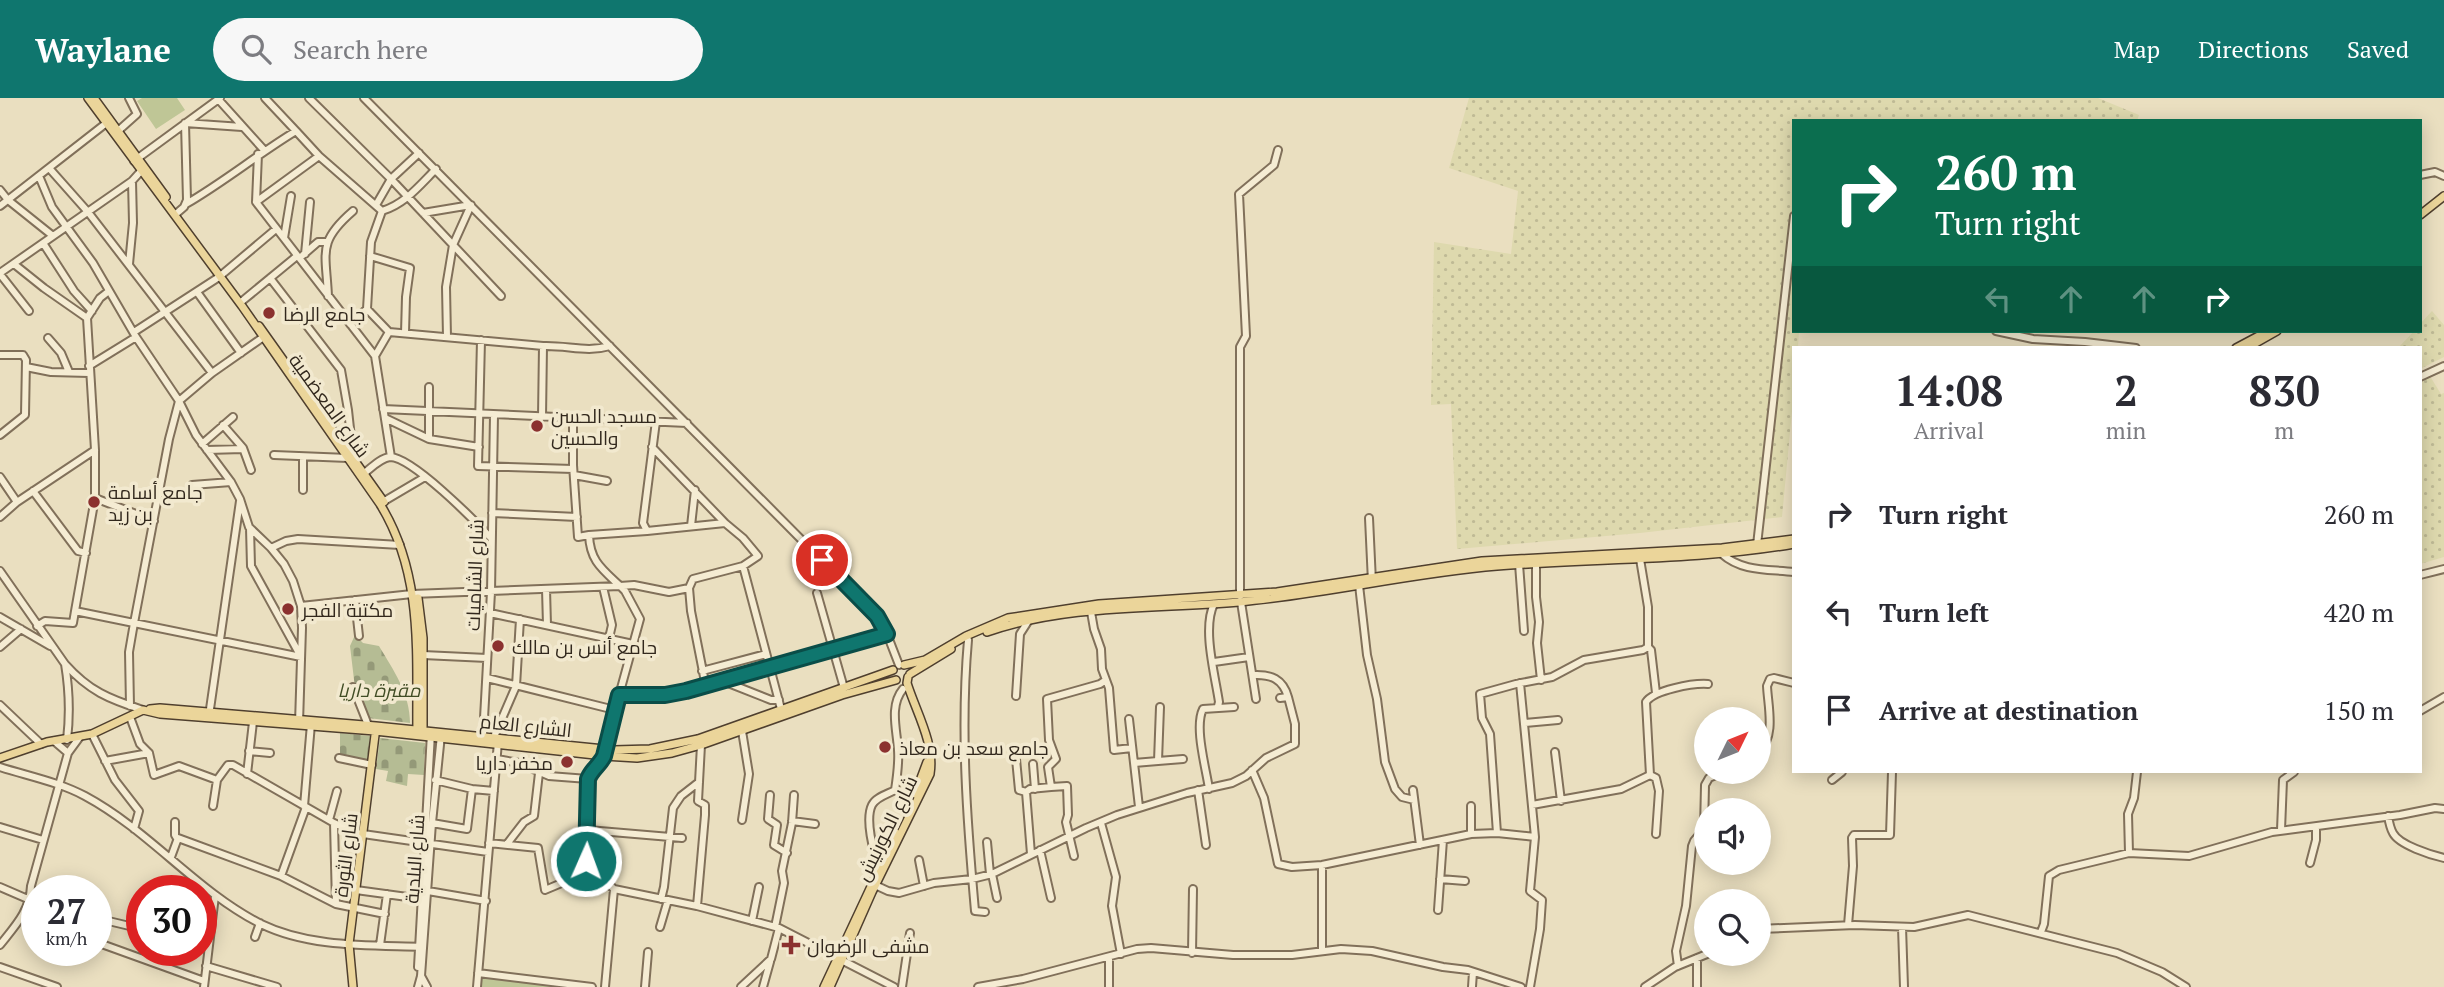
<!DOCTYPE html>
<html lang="en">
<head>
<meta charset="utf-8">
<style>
  :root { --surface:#fff; --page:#f7f7f7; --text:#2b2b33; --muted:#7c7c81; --accent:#0f766e }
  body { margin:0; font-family:"PT Serif",Cairo,serif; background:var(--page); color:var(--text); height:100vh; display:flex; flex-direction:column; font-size:26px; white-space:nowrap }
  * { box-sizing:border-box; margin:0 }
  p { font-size:23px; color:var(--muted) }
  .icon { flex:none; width:38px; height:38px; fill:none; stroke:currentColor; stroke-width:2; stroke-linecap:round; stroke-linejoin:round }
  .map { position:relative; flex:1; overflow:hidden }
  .details { position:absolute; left:1792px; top:248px; width:630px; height:427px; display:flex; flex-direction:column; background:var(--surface); border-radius:0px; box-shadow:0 4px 18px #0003 }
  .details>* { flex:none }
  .top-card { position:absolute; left:1792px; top:21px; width:630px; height:214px; border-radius:0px; box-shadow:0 4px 18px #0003; background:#0b6e4f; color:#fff; overflow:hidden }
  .needle { width:46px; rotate:47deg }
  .buttons { position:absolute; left:1694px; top:609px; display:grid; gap:14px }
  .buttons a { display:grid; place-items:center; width:77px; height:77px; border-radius:50%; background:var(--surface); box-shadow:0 4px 18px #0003; font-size:35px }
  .speed { position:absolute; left:21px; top:777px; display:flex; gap:14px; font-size:35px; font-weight:700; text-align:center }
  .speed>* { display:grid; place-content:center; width:91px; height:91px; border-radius:50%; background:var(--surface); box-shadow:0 4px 18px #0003; line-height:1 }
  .speed small { font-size:18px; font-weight:400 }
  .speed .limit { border:10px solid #d22; background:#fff; color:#111 }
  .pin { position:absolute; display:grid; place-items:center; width:60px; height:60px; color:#fff; margin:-30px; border:4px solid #fff; border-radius:50%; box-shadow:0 2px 7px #0007 }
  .me { position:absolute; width:77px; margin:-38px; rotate:2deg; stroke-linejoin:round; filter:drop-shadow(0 0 5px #0008) }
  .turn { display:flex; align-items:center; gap:24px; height:147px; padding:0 28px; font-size:32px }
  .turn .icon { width:91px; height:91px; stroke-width:2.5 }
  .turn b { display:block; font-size:49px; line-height:60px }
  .lanes { display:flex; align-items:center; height:66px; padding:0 28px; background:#0003; justify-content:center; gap:35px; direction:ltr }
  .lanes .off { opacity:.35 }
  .eta { display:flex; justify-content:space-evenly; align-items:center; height:119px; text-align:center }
  .eta b { font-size:42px; font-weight:800; line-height:49px }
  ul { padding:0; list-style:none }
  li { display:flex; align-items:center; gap:21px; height:98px; padding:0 28px }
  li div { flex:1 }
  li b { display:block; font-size:26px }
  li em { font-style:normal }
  header { display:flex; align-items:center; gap:42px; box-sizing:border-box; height:98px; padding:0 35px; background:var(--accent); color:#fff }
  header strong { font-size:33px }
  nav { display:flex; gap:38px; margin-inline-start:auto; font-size:24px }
  .search { width:490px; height:63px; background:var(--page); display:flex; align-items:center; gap:18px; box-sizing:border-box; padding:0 24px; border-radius:38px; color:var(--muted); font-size:26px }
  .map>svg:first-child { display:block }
</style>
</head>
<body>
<header>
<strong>Waylane</strong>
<div class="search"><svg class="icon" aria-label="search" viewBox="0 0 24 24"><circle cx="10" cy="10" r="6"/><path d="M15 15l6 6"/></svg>Search here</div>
<nav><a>Map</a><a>Directions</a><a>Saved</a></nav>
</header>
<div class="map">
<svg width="2444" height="889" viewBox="0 0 2444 889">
  <defs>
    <pattern id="farmland-dots" width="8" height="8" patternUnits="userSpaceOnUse" patternTransform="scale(1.75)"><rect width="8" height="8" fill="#ded9ae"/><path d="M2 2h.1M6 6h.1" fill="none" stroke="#bfba95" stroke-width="1.8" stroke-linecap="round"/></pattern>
    <pattern id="cemetery-stones" width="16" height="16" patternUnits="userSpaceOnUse" patternTransform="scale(1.75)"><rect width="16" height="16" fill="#b5bc94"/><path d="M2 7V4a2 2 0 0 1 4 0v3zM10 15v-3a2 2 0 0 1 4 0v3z" fill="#949978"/></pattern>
  </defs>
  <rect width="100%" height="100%" fill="#eadfc0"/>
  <path fill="url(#farmland-dots)" d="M1469 0H2098L2139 17 2137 23H1794V233H1799L1798 250H1794V292L1782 419 1640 435 1457 451 1451 306 1431 307 1434 144 1511 156 1518 93 1449 70Z
    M2432 213 2444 227V259L2420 271V250H2398L2414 233H2420V226Z
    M2428 275 2441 296 2444 295V459L2420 466V278Z"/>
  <path fill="url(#cemetery-stones)" d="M355 537 363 545 379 548C394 573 410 596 410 625L368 620 355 590 350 548Z
    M340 635 370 638 367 665 340 657Z
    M380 640 425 645 424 677 408 676 407 688 386 683 388 673 376 671Z"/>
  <path fill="#bfc696" d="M142 0H177L185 12 156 31 137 3Z
    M481 878 579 889H480Z"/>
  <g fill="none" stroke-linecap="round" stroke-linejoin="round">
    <g stroke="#81705a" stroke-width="10">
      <path id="minor" d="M265 0 296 33
        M309 0 391 81 501 198
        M364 0 877 518 887 536 899 567
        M218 1 264 52
        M118 33 137 16 129 0
        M258 56 256 104 375 258
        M134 63 220 0
        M49 70 88 114 212 275
        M2420 77 2435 74 2444 78
        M39 78 52 109 93 165 136 239 179 303 196 337 231 384 240 401 249 429 271 450 284 466 293 483 301 508 302 530 299 625
        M0 92 8 102 53 138
        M256 104 319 58
        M186 106C224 84 258 56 296 33L319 58 382 113
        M376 107 391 81 419 55
        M0 108 109 23
        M177 115 184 109 187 102 185 25 242 29
        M423 115 471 107
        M284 140 291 98
        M43 145 74 193 92 213
        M305 156 310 104
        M303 157 318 144H326
        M370 158 410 170 406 199 405 235
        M14 166 44 190 87 220
        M129 166 133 125 132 83
        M0 175 132 83 141 73
        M0 176 29 213
        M270 180 341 272 348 312 353 358
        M109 193 100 200 87 220 95 352V400L75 513 301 559
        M197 194 241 255
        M328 198C326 154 317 144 353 113
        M241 204 297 158
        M367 211 371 144 382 113C405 106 419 88 436 71
        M350 226 367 211 389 234 543 248C568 247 586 255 610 248
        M1996 233 2033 241 2085 244 2136 250
        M134 234 219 179 276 131
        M389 234 375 258 391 359
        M447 239 446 189 453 147 471 107
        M48 240 61 255 69 274
        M481 242 478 368 573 371
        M0 257H23L26 262 25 317 0 337
        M89 268 136 239
        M26 269 51 274 89 275
        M2420 279 2444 268
        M383 311 687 325
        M542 319 543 248
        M385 320 429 341 479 349
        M573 320V367L578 439 589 437C590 463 602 471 620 488L634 487 669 494 689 490 693 481 743 468 758 458 743 440 725 425 647 433 643 425 656 323
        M223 327 243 350 251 372
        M429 341V289
        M202 346 233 319
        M652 349 725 425
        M207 352 243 351
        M274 357 348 360
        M303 359V392
        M362 377C370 371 380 360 390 359 412 359 475 423 491 440
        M574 377 607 383
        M0 379 17 404 0 419
        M192 387 231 384
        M33 393 78 453 86 455
        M95 400 154 423
        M17 404 95 352
        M381 405 425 379
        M492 415 577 419
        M1369 420 1372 484
        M691 428 695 392
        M250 430 251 468 300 557
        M589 437 647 433
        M1757 447 1794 118
        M271 450 286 443 298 441 400 447
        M1722 456C1742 474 1769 471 1794 474
        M1640 461 1648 509V549L1651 552 1656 595
        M1536 465V499L1539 524 1537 545 1541 582
        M1519 466 1524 533
        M743 468 781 611
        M0 473 65 566C69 590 70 617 67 642
        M2420 477 2444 471
        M1359 487 1367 557 1377 601 1385 664 1395 691 1402 699 1414 702
        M603 489 612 527 609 540
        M689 490 691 513 706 589
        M546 491 547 527
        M817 495 844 590
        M1240 498V249L1246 238 1239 96 1274 67 1278 52
        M355 502 359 538
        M1241 504 1256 601
        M1214 506C1202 530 1215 577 1219 604L1218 608
        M301 508 412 496 620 488 625 493 640 521 615 612 604 658C600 667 592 671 588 681L587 755 592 766 602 780 614 791 697 808 779 830 894 889
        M1091 514 1094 531 1101 551 1102 571 1109 590 1114 652 1132 650
        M490 515 633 546
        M0 519 50 548
        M37 528 45 523 73 525 75 513
        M968 542C960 633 967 723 975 813L985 814
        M0 549 21 531
        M423 557 487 560
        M1214 564 1249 559
        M65 566C89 593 109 601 143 612
        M702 573 766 556
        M1253 577C1271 576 1283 581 1288 599
        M487 580 615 612
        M723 583 771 602H779
        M1520 585 1535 739
        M353 589 368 627
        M619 597H665L686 593 887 536
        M1016 598 1020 536 1029 522
        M0 607 41 646
        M130 608 129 554 134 525 169 341 179 303 212 275 262 240
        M2420 613 2444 599
        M209 618 240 403
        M130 619 140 646 149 655
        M1129 621 1139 709
        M1525 625 1558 622
        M92 636 115 682 139 713 134 731
        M483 638 491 494 494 317
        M494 639 516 588 520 521
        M249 653 270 655
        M1555 654 1561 703
        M1759 654C1776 638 1768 609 1767 588L1770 581 1774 580 1794 585
        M68 655 79 640
        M339 660 372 667
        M497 661 519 665 549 678 588 681
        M1016 661 1019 692 1026 694
        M105 663 149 655 154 677 179 668 217 682 228 667H233L334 725 356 735 488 754
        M1158 663 1183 661
        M1134 665 1158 663 1160 609
        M1033 666 1035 691
        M0 669C28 678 59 684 85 698 150 733 196 793 261 826 310 850 370 847 423 849
        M1252 672 1264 700 1278 766 1292 769 1322 767 1471 736 1497 735 1535 739 1530 793 1542 802 1540 831 1530 889
        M247 676 253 624
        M435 682 472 691 494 693
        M1832 682 1842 674
        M1051 689 1067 688 1068 717 1066 724 1074 758
        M1209 691C1206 670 1194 629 1203 611L1234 609
        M1198 692 1206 747
        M1413 692 1420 747
        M770 697 768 721 777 727 774 747 787 755
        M1532 707 1621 691 1650 677
        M213 708 217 682
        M304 708 311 626
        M1471 708V736
        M2388 718C2389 724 2390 730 2393 735 2399 747 2431 757 2444 760
        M329 722 337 693
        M742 722 749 676 742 633
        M792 723 815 726
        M175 724V737L178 742
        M334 725 336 806
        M432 725 467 731 472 691
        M1101 725 1116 779 1112 808 1121 856
        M0 729 43 742
        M588 732 682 740
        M2281 732 2283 682 2294 674
        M1497 735 1490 636 1482 620 1480 596 1516 586 1552 579 1584 562 1643 552 1648 549
        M1656 736 1659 693 1656 680 1650 677 1646 604C1654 592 1693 585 1708 586
        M987 744 990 776
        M489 745 538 750 545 792 576 779 581 765 586 763 587 757
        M507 746 524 724 534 718 539 675
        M1040 752 1051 800
        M2129 755 2128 716 2134 700 2137 674
        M1031 756 1026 694 1030 691 1051 689 1048 669 1056 661 1049 642 1047 601 1100 586 1106 582
        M171 759 178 740 281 778 336 806 385 816
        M919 762 924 788
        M2310 765 2316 742V729
        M879 767C873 754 865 721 872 707 876 699 888 696 895 692 897 679 899 665 898 652 897 632 889 608 903 591
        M1322 767V853
        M992 776 997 800
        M281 778 306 709
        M1440 781 1465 783
        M875 787 888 793 899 795 934 785 972 781 992 776 1086 730 1117 717 1187 695 1232 685 1246 678 1266 660 1295 646V626L1288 599 1280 600
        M0 789 37 805
        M356 792 422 801
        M428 793 486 803
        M661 801 664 789 673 710 681 698 699 684
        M697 808 705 717V707L698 703 701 647
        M1438 812 1443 742
        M23 817 37 822
        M96 820 142 831
        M752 823 759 789
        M1848 827 1853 768 1852 740 1854 737H1890L1892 674
        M660 829 668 802
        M775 829 784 785 782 773 792 725 794 697
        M1902 829 1904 889
        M1759 831 1855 827 1914 829 1968 817 2117 855 2162 874 2186 889
        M2041 834 2044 826 2049 778 2059 772 2129 755 2189 758 2272 734 2400 717 2435 710 2444 711
        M255 839 260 825
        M96 844 204 883
        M0 847C15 828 30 813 31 788L68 655 54 643
        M380 847 387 796
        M1192 855 1193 791
        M1697 860V889
        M206 868 277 889
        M1678 868 1676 853 1686 808 1692 748 1694 743 1704 731 1705 687 1709 680 1723 674
        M0 869 57 889
        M418 869 431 635
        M478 875 592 889
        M421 878 427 889
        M204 889 215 798
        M418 889 421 878 432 725 441 637
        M477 889 498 644
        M605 889 614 791
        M645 889 648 854
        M741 889 771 861 779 830
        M763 889 770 864
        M902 889 910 835
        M978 889 1023 881 1137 851 1151 850 1233 857H1292L1341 851 1372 853 1443 869 1468 872 1521 889
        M1109 889V859
        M1472 889 1473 874
        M1645 889 1675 869 1707 856"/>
    </g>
    <g stroke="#4f3f2e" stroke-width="10">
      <path id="major" d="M88 0 242 208 380 406C424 477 416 557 417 636
        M94 0 166 99
        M2420 117 2444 98
        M259 228 384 404
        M2236 250 2268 233
        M2247 250 2277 233
        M418 500 423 540V635
        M987 534C1067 506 1156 511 1239 504 1326 496 1411 475 1497 468 1596 460 1696 463 1794 446
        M904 567 925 562 966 538 1008 520 1099 506 1277 494 1482 463 1722 450 1794 441
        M910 576 951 551
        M150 611 160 610 376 628 614 652 650 651 698 641 893 572
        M0 660 47 644 92 636 143 612 160 616 375 633 604 658 637 660 672 655 701 647 842 597 896 582
        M915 696 927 664
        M353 889 349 846 376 629
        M824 889 896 735
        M830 889 872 794 930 676C935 645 916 614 907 585L908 579"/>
    </g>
    <use href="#minor" stroke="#f5ecd3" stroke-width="6"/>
    <use href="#major" stroke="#ebd59a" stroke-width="7"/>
  </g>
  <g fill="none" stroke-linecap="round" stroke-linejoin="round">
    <g stroke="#0a4d48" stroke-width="18">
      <path id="route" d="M586 763 588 681C592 671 600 667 604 658L619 597H665L686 593 887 536 877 518 822 462"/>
    </g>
    <use href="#route" stroke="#0f766e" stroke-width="12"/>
  </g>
  <g fill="#8b312f" stroke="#f2e9cf" stroke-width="2.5">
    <circle cx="269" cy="215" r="7"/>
    <circle cx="537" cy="328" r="7"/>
    <circle cx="94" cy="404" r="7"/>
    <circle cx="288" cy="511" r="7"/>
    <circle cx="498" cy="548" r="7"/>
    <circle cx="885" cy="649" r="7"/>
    <circle cx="567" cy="664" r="7"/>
    <path d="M787.5 836.5h7v7h7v7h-7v7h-7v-7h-7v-7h7z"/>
  </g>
  <g text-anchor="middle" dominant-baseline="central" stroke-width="7" stroke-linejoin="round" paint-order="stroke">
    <g font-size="19" fill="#32281d" stroke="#f2e9cf" text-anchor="start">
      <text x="283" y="215">جامع الرضا</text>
      <text x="551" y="317">مسجد الحسن<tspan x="551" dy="22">والحسين</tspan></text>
      <text x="108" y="393">جامع أسامة<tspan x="108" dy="22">بن زيد</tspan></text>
      <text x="302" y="511">مكتبة الفجر</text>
      <text x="512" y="548">جامع أنس بن مالك</text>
      <text x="899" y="649">جامع سعد بن معاذ</text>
      <text x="553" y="664" text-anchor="end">مخفر داريا</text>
      <text x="807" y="847">مشفى الرضوان</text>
    </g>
    <g font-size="19" fill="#32281d" stroke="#f2e9cf">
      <text transform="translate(330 307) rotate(54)">شارع المعضمية</text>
      <text transform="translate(474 477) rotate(-88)">شارع الشاميات</text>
      <text transform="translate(526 627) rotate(6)">الشارع العام</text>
      <text transform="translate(886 730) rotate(-64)">شارع الكورنيش</text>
      <text transform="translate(345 757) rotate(-83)">شارع الثورة</text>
      <text transform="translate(414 761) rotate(-86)">شارع البلدية</text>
    </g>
    <g font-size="19" font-style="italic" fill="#414d25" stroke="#f2e9cf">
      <text x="379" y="591">مقبرة داريا</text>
    </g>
  </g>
</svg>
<div class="buttons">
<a><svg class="needle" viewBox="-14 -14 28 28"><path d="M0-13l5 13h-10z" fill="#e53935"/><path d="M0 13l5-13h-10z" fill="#7c7c81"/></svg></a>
<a><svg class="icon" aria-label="sound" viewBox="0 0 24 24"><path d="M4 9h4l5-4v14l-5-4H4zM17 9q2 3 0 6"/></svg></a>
<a><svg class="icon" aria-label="search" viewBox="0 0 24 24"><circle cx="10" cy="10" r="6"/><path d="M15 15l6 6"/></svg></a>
</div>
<div class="speed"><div>27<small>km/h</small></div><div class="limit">30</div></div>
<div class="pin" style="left:822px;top:462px;background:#d93025"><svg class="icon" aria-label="arrive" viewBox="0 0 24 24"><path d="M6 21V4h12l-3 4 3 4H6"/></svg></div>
<svg class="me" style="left:586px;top:763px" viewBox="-20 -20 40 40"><circle r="17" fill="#0f766e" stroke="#fff" stroke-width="3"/><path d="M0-11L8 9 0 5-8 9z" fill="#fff"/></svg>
<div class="top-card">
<div class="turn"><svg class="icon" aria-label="right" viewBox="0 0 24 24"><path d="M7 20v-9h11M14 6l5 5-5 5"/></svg><div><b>260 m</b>Turn right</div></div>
<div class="lanes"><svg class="icon off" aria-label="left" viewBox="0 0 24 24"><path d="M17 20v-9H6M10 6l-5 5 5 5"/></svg><svg class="icon off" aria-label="ahead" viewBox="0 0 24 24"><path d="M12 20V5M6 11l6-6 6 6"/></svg><svg class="icon off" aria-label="ahead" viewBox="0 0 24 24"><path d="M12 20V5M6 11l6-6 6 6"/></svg><svg class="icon" aria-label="right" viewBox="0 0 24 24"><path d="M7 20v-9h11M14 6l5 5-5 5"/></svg></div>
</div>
<section class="details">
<div class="eta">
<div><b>14:08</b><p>Arrival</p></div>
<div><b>2</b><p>min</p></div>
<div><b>830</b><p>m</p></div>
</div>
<ul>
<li><svg class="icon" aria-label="right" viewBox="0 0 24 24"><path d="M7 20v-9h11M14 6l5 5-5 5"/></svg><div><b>Turn right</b></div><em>260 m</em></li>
<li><svg class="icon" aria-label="left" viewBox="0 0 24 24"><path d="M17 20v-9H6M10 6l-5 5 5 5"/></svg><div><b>Turn left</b></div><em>420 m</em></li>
<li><svg class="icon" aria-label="arrive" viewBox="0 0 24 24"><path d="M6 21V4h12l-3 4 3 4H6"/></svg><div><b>Arrive at destination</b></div><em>150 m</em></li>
</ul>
</section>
</div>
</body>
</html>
